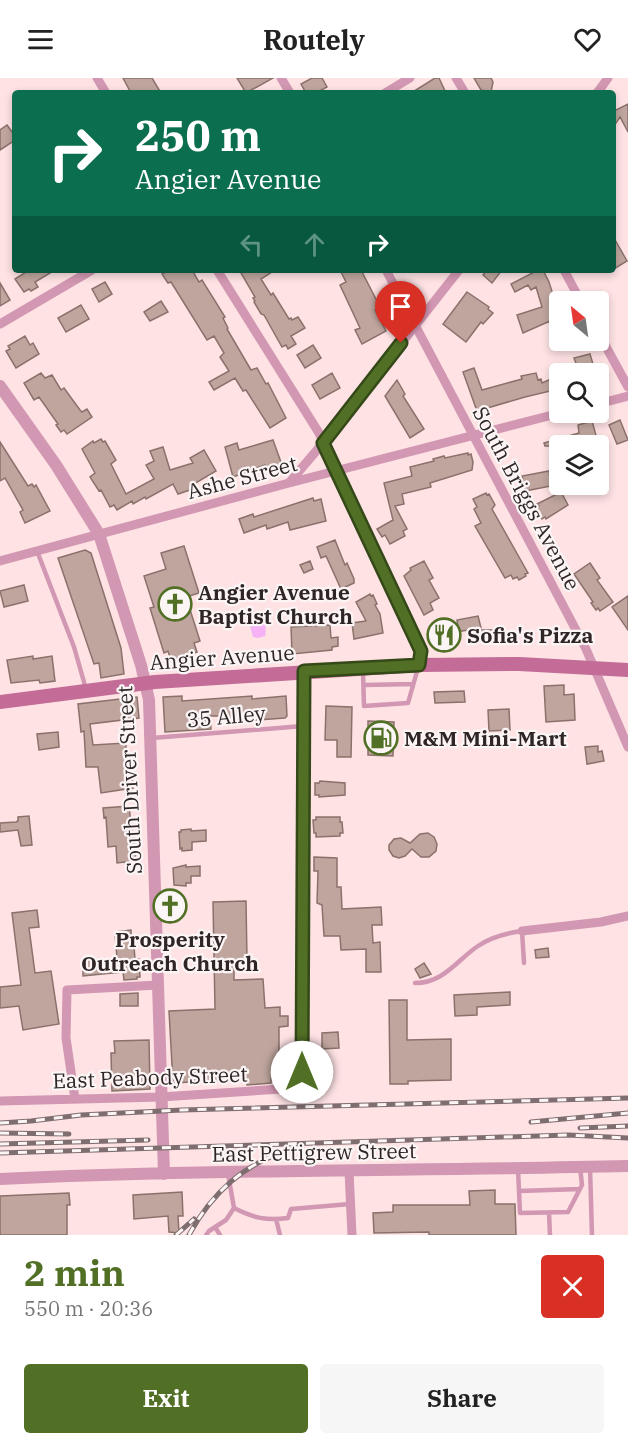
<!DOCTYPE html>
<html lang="en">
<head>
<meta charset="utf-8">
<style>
  :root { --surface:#fff; --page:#f6f6f6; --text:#222; --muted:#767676; --accent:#517025 }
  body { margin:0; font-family:"IBM Plex Serif",serif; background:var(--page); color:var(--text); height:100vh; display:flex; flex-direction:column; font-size:22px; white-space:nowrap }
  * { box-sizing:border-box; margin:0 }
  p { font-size:20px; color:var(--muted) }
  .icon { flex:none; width:33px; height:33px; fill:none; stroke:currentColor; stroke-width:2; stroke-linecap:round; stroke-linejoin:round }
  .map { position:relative; height:1157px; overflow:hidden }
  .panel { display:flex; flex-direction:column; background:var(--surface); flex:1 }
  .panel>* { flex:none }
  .hud { position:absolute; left:12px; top:12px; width:604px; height:183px; border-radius:6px; box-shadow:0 3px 9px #0003; background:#0b6e4f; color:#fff; overflow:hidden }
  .needle { width:39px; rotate:331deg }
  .fabs { position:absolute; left:549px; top:213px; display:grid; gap:12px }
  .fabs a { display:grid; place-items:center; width:60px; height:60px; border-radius:6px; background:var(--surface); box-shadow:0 3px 9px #0003; font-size:30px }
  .pin { position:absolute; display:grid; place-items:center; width:51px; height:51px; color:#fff; margin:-62px -26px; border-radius:50% 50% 50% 0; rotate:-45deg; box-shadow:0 0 6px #0007 }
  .pin .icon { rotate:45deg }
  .me { position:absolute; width:66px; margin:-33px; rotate:0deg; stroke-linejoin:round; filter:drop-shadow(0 0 4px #0008) }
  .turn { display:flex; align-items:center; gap:21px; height:126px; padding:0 24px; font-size:27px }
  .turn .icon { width:78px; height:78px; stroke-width:2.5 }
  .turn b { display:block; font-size:42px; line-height:51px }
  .lanes { display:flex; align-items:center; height:57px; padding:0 24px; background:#0003; justify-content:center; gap:30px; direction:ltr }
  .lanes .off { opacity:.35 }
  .round { display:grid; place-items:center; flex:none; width:63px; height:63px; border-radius:6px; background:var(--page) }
  .head { display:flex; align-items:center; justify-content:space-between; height:102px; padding:0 24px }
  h1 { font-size:36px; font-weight:800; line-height:45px; color:var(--accent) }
  .button { display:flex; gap:12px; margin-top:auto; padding:12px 24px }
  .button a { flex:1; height:69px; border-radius:6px; background:var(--accent); color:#fff; font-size:24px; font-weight:800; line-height:69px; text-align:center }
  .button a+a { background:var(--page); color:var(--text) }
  header { display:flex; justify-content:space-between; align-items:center; height:78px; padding:0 24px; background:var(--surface); font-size:27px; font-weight:800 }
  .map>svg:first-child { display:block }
</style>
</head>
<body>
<header><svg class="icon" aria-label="menu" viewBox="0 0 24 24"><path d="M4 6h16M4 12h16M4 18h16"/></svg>Routely<svg class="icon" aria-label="heart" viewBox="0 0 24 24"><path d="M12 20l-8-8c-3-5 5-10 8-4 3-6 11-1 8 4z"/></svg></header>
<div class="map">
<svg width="628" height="1157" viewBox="0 0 628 1157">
  <rect width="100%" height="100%" fill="#fee2e4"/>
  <path fill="#f5b2f4" d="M259 533C265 537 267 551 265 558L258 560 253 559 247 537 251 534Z"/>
  <path fill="#bfa59e" stroke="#89726b" stroke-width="1.5" d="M123 0H152L161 15H131Z
    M237 0H273L246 15Z
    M312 0H322L327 9 316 15H306L301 6Z
    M435 0H439L446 15H411Z
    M474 0H491L493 4 491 14 481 12Z
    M628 26V54L620 39 614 48V33Z
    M7 47 15 58V62L0 72V52Z
    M614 160 627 183 614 191Z
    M29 192H55L35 204 38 209 31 213 29 211 24 214 15 201Z
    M170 192H192L199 204 202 202 225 239 223 240 228 250 227 251 251 292 257 290 266 306 268 305 286 340 270 350 246 312 243 313 235 300 214 312 209 304 229 293 220 279 224 275 214 258 207 262 171 204 168 205 162 196Z
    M246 192H275L261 201 271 217 273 215 289 241 291 240 292 242 298 239 305 250 291 258 296 266 288 271 286 267 282 269 264 237 261 236 254 224 255 223 253 220 255 219 241 195Z
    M340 192H361L380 229 375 232 386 253 362 266 355 252 360 250 340 207 346 204Z
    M487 192H502L492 205 483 197Z
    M538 192H543L549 204 560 239V265L550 243 523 255 517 237 542 229 536 209 531 212 528 207 515 214 511 206Z
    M105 204 112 216 99 224 92 211Z
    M0 205 10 222 0 228Z
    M467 214 489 229 488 231 493 235 483 246 481 244 466 264 443 246Z
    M161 223 168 234 150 243 144 234Z
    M81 227 89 241 66 254 58 240Z
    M25 258 30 267 33 265 39 276 16 290 6 273 10 271 8 268Z
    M313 267 321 280 305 290 297 277Z
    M590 276 596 296H580L574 280Z
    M474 290 482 312 522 301 521 298 536 295 538 302 541 301 542 305 560 297V312L552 316 550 313 525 319 477 333 463 294Z
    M41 295 45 300 52 297 61 312 64 310 80 332 82 334 87 331 92 339 67 356 64 352 61 354 56 347 58 346 39 319 34 322 24 305Z
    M332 295 340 310 320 321 312 307Z
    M397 302 405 316 403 318 424 351 410 360 385 318Z
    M620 342 628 362 617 366 609 347Z
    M592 343 597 361 571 368H545L544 365 579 355 578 347Z
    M101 361 103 364 105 363 116 382 111 386 126 416 154 401 146 387 154 383 150 373 163 369 170 392 193 385 190 380 204 372 216 393 192 407 193 411 178 416 173 406 146 421 145 419 133 426 132 423 117 432 114 427 110 429 101 412 99 413 90 399 95 395 82 371 93 363 94 365Z
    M273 362 282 387 266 391 265 387 233 399 225 369 237 365 239 372Z
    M0 364 28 408 32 406 34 409 36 407 50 433 25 445 20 434 23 432 5 400 0 403Z
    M468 375V377L471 376 473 384 472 392 430 405 431 409 402 416 404 426 395 428 407 451 403 453 405 458 390 466 385 457 382 459 377 451 393 442 384 405 412 398 410 389 434 383 433 381 444 378 445 380Z
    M549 393 551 408 525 413 522 398Z
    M561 414 568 427 546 441 545 439 542 441 536 430 539 428 537 426Z
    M486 415 487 417 489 416 495 427 492 431 528 495 525 496 526 498 519 502 517 499 513 501 511 497 505 500 475 448 481 445 474 431 477 429 473 421Z
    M313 420 314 423 321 421 326 443 290 452 288 444 267 451 266 447 244 455 239 441 253 436 254 439Z
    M335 462 345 487 347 485 354 501V505L341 511 326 478 321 480 317 469Z
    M184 468 199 515 186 519 200 563 194 565 197 574 171 583 168 573 164 575 150 530 154 529 144 498 166 491 161 475Z
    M85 472 91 475 96 491 121 570 124 596 101 600 99 585 94 586 58 480Z
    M310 483 313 491 304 495 300 487Z
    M424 483 433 500 429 502 439 520 430 525 433 532 424 537 404 498 411 492 410 490Z
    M590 485 600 500 597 502 613 524 600 533 598 530 596 532 591 525 593 524 574 496Z
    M24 507 28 523 4 529 0 513Z
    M370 516 371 518 373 517 377 526 375 527 380 536 383 555 354 561 352 545 366 543 356 524Z
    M628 518V552L612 529Z
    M478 538 481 550 450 555 449 567 437 565 440 547 458 550 457 542Z
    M330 547 331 560 338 559V568L332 569V572L292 576 291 549Z
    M482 552H493L494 565H483Z
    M33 578V581L52 578 55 603 40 605 39 602 11 605 7 582Z
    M564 607V617L574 616 575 642 546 644 544 608Z
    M464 613 465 624 435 625 434 614Z
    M182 618V623L252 618V621L286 618 287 638 285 640 229 644V638H210L211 651 165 654 163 619Z
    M137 619 139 640 90 646 93 667 126 665V693L129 700H132L133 710 101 715 98 689H86L84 653 81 654 78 626Z
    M326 628 352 629 351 679H337V662H325Z
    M509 631 510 652 489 653 488 632Z
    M368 643 394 644 393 678 368 677Z
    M58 654 59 669 39 672 37 656Z
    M598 668V674L602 673 604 683 587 686 585 669Z
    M320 703 345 705V717L319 719V717H315V705H319Z
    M129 728 132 755H134L136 787 126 788 125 784 117 785 116 768 108 769 106 739 104 740 103 730Z
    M29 738 32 767 21 768 18 752 0 754V745L16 744 18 743V739Z
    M316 739H340V744H342L343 755H340V758L316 759V755H314L313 742H316Z
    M191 751V753L206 752V763L192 764V772L182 773V770L180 771 179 754H181V752Z
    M428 755 434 759 437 766 436 773 429 779H421L412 771 405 778 399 780 393 778 389 772V767L394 761 401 760 410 765 420 756Z
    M314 779 337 780V809H341L342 831 381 829 382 847H372L373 865 380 864 381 894H366V871L341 872 340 858H324L322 827 317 825 318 793H314Z
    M186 787V789L200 788V798H191V805H186V808L174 807 173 790Z
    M246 823 247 882H234V902L263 901 265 930 280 929V938H288V948L279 949V1000H271V1005L247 1007V1001L173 1005 169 933 215 931 213 824Z
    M37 832 39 849 29 850 35 895 51 893 59 946 23 952 19 928 0 930V909L21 907 12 835Z
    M131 852V857H133L135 881H139L140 899H137V901L124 902 123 894 83 898V883L117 881 115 854Z
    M548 870 549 879 536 880 535 872Z
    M424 885 431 896 420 900 415 891Z
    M510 914V927L477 929V937L455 938 454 917Z
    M138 915V928H120V916Z
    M389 922H407V962L451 961V1002L408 1003V1006H390Z
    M338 954 339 970 322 971V955Z
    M149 962 150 1011 112 1013 111 975H115L114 963Z
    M495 1112V1126H515L516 1157H429V1154L374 1155 373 1135 393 1134V1127H470L469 1113Z
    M182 1114 183 1138H178L179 1155 169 1154 168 1138 134 1141 133 1117Z
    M69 1115 70 1127H67V1157H0V1118Z"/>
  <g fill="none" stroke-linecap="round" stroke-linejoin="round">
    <path stroke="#d297b2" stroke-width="4.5" d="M37 473 74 569 84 604 85 611
      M363 594 364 628 408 625 418 590
      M364 607 413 606
      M152 660 303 648
      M415 905C444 905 457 882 478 868 491 859 507 855 522 853L524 885
      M590 1089 592 1157
      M518 1091 520 1135 568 1134 582 1107 580 1089
      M519 1113 580 1111
      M234 1130C254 1140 266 1143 288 1140L291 1131 350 1126
      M549 1135 550 1157
      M276 1141 280 1157
      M215 1149 220 1157
      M206 1157 209 1153 226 1142 234 1130 228 1096"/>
    <path stroke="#d297b2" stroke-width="9" d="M97 0 106 15
      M281 0 290 15
      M456 0 465 15
      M385 15 410 0
      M597 15 608 0
      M217 192 319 355 421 573 419 587
      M386 192 586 571 628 669
      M564 192 581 224
      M0 246 92 192
      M598 254 628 309
      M598 326 628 318
      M289 405 323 365 459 192
      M0 483 289 405 564 334
      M522 853 601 844 628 838
      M75 1021 66 960 67 912 158 907
      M0 1023 161 1019 281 1011 291 1010 300 1004 302 994 304 593
      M349 1093 352 1157"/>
    <path stroke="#d297b2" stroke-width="12" d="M0 308 56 387 99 456 141 587 149 622 164 1096
      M0 1101C209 1091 419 1093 628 1088"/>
    <path stroke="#c26c97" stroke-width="14" d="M0 624 155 604 419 587 519 586 628 592"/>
    <g stroke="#7f6e6f" stroke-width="5">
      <path id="rail" d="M531 1044 628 1035
        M0 1045 31 1043 81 1037 182 1032 628 1020
        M580 1050 628 1048
        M0 1055 69 1056
        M0 1066 148 1062
        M0 1075 568 1057 628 1060
        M176 1157 194 1141
        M189 1157C211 1116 245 1084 291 1072"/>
    </g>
    <use href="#rail" stroke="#fbf5f6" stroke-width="3" stroke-dasharray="9" stroke-linecap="butt"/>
  </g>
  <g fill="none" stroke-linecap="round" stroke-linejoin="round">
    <g stroke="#354918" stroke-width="15">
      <path id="route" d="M302 994 304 593 419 587 421 573 323 365 401 265"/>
    </g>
    <use href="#route" stroke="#517025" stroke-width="10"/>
  </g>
  <defs>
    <g id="church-ring" transform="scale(1.725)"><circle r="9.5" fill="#fbf5f6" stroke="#517025" stroke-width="1.5"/><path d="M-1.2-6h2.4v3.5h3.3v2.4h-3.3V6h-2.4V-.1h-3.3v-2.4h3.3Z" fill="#517025"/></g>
    <g id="restaurant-ring" transform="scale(1.725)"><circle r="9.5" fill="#fbf5f6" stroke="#517025" stroke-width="1.5"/><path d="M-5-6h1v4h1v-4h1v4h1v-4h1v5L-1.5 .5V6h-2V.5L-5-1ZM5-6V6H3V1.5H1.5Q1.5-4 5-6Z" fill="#517025"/></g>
    <g id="fuel-ring" transform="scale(1.725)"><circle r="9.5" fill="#fbf5f6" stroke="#517025" stroke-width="1.5"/><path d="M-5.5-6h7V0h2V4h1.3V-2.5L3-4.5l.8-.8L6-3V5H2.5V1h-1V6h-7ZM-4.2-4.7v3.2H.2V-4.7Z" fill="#517025"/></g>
  </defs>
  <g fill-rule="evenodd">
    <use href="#church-ring" x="175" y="526"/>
    <use href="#restaurant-ring" x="444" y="557"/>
    <use href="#fuel-ring" x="381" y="660"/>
    <use href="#church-ring" x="170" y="828"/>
  </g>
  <g text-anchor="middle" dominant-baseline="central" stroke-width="4.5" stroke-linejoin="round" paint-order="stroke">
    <g font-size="21" fill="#2f2525" stroke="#fbf5f6">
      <text transform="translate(242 399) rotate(-15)">Ashe Street</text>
      <text transform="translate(527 420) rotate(62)">South Briggs Avenue</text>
      <text transform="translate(222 579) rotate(-4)">Angier Avenue</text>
      <text transform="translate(226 638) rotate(-5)">35 Alley</text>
      <text transform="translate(129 702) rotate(-93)">South Driver Street</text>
      <text transform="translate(150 999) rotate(-2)">East Peabody Street</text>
      <text transform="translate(314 1074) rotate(-1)">East Pettigrew Street</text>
    </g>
    <g font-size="21" font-weight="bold" fill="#2f2525" stroke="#fbf5f6" text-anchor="start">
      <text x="198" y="514">Angier Avenue<tspan x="198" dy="24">Baptist Church</tspan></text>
      <text x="467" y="557">Sofia's Pizza</text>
      <text x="404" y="660">M&amp;M Mini-Mart</text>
      <text x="170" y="861" text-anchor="middle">Prosperity<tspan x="170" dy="24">Outreach Church</tspan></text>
    </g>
  </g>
</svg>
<div class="fabs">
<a><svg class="needle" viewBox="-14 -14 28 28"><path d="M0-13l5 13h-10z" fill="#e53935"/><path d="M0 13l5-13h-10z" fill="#767676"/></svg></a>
<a><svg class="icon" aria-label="search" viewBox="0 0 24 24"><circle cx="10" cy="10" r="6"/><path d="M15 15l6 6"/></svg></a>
<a><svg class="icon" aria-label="layers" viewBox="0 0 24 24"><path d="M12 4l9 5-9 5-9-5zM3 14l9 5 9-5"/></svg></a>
</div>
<div class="pin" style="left:401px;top:265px;background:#d93025"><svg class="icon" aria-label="arrive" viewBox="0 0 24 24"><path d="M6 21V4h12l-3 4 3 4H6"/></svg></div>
<svg class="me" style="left:302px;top:994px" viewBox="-20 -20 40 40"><circle r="19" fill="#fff"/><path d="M0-13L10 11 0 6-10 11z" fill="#517025"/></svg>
<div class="hud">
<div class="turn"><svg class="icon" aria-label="right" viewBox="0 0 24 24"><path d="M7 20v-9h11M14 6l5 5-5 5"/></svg><div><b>250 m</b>Angier Avenue</div></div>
<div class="lanes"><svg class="icon off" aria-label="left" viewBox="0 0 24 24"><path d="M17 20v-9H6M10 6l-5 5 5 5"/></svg><svg class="icon off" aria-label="ahead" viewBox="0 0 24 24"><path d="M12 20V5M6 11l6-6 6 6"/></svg><svg class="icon" aria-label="right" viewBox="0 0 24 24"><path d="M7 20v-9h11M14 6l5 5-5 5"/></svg></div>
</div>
</div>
<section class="panel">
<div class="head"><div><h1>2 min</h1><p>550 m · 20:36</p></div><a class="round" style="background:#d93025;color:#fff"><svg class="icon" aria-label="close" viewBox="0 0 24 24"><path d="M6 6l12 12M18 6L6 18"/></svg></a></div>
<div class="button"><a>Exit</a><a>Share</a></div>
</section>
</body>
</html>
